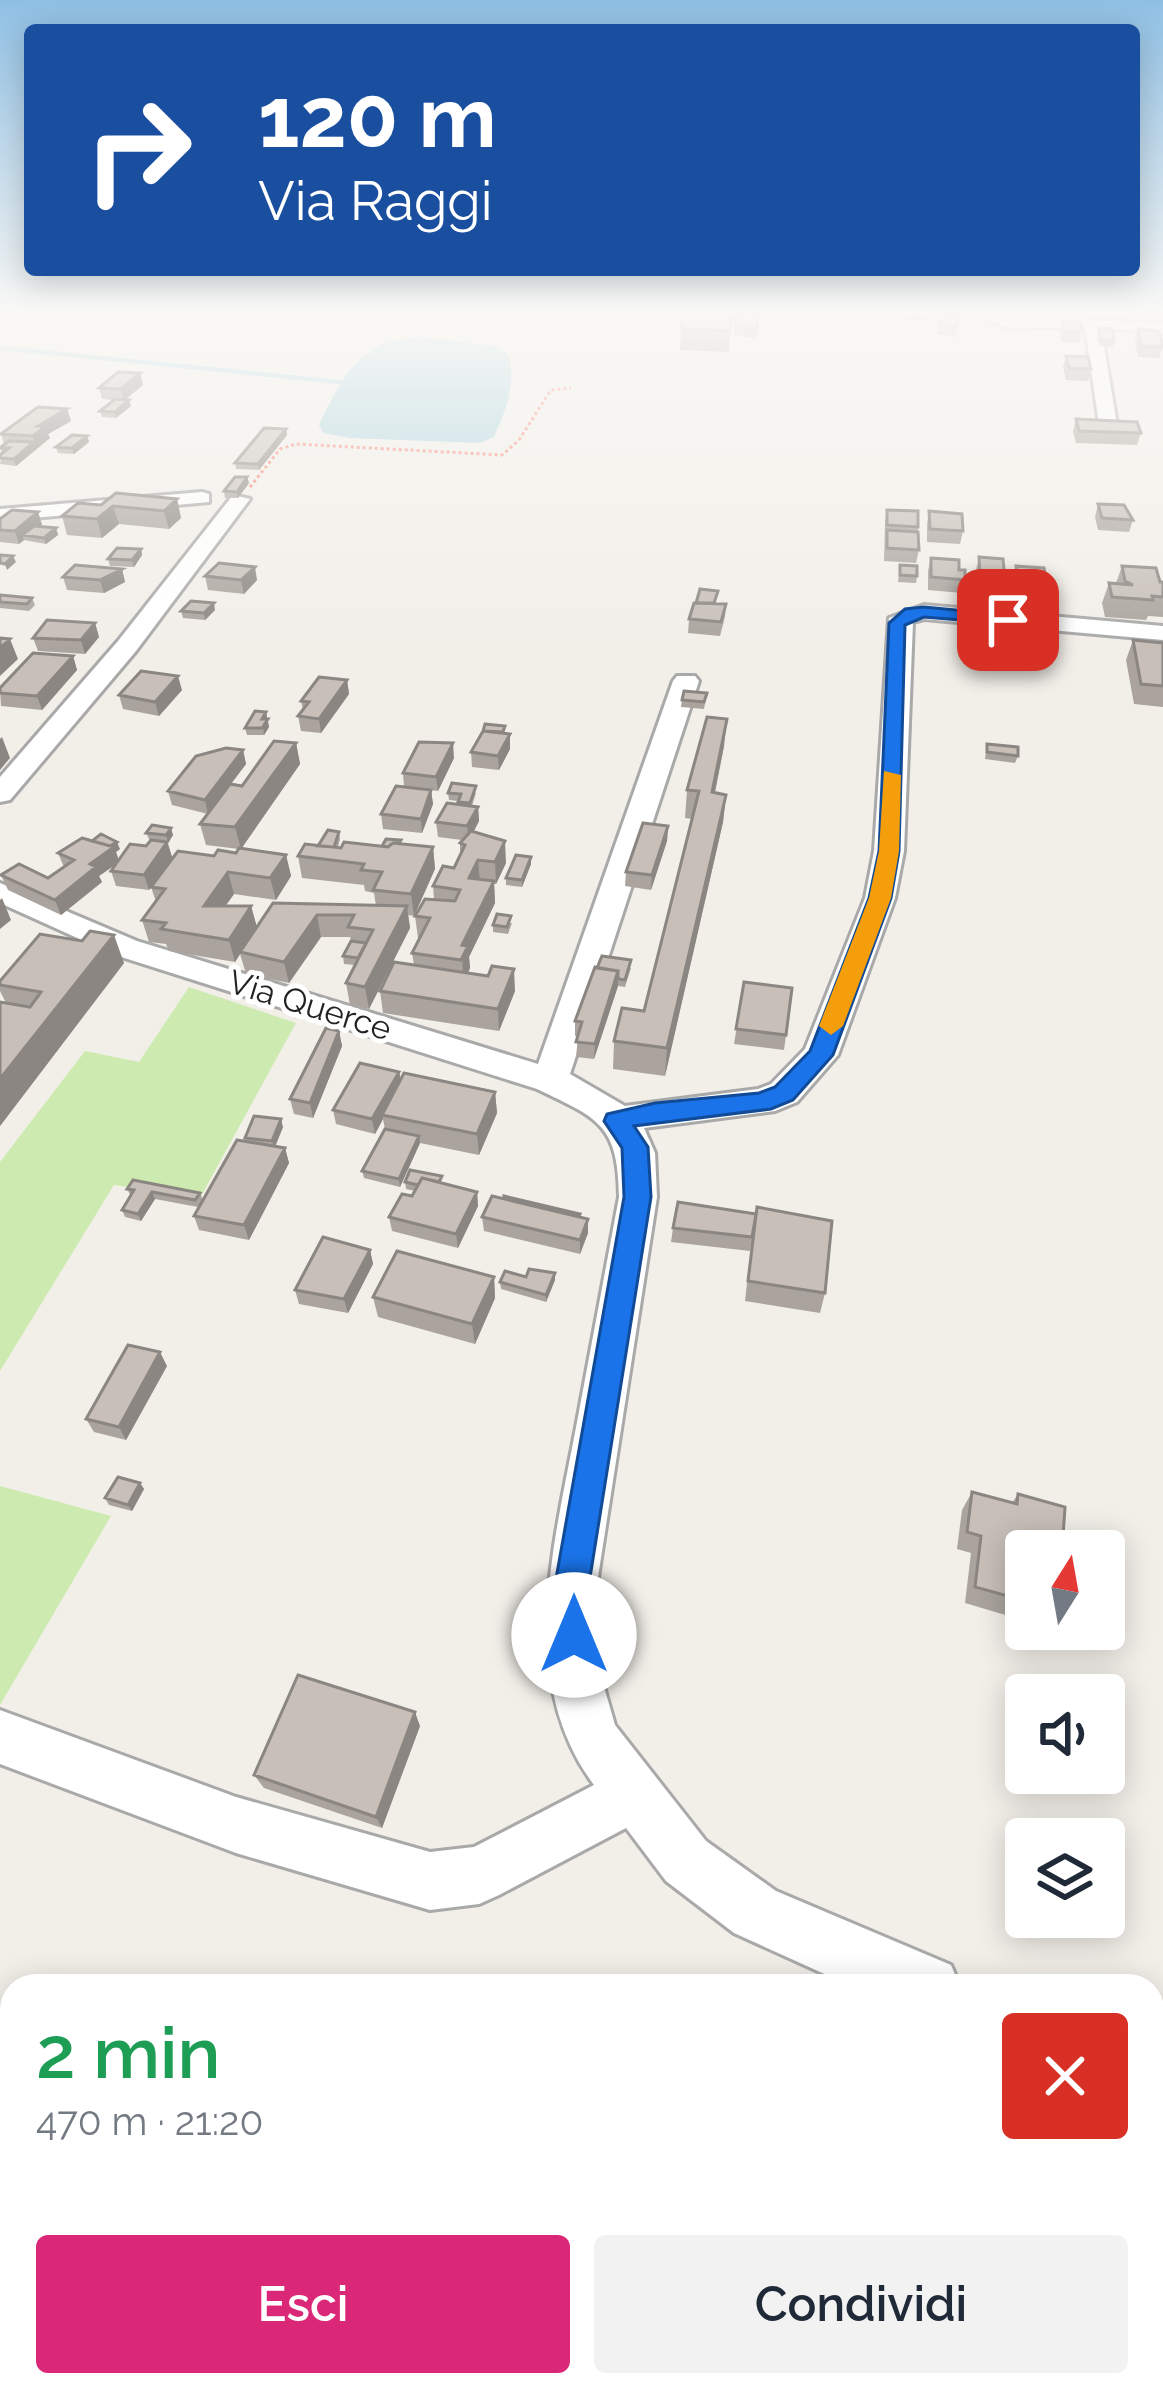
<!DOCTYPE html>
<html lang="it">
<head>
<meta charset="utf-8">
<style>
  :root { --surface:#fff; --page:#f2f2f3; --text:#1f2937; --muted:#747a83; --accent:#db2777 }
  body { margin:0; font-family:Raleway,sans-serif; background:var(--page); color:var(--text); height:100vh; display:flex; flex-direction:column; font-size:45px; white-space:nowrap }
  * { box-sizing:border-box; margin:0 }
  p { font-size:39px; color:var(--muted) }
  .icon { flex:none; width:66px; height:66px; fill:none; stroke:currentColor; stroke-width:2; stroke-linecap:round; stroke-linejoin:round }
  .map { position:relative; flex:1; overflow:hidden }
  .sheet { position:absolute; left:0px; top:1974px; width:1164px; height:423px; display:flex; flex-direction:column; background:var(--surface); border-radius:36px 36px 0 0; box-shadow:0 6px 30px #0003 }
  .sheet>* { flex:none }
  .hud { position:absolute; left:24px; top:24px; width:1116px; height:252px; border-radius:12px; box-shadow:0 6px 30px #0003; background:#1a4fa0; color:#fff; overflow:hidden }
  .needle { width:78px; rotate:11deg }
  .buttons { position:absolute; left:1005px; top:1530px; display:grid; gap:24px }
  .buttons a { display:grid; place-items:center; width:120px; height:120px; border-radius:12px; background:var(--surface); box-shadow:0 6px 30px #0003; font-size:60px }
  .pin { position:absolute; display:grid; place-items:center; width:102px; height:102px; color:#fff; margin:-51px; border-radius:24px; box-shadow:0 6px 18px #0006 }
  .me { position:absolute; width:132px; margin:-66px; rotate:0deg; stroke-linejoin:round; filter:drop-shadow(0 0 9px #0008) }
  .turn { display:flex; align-items:center; gap:42px; height:252px; padding:0 36px; font-size:54px }
  .turn .icon { width:156px; height:156px; stroke-width:2.5 }
  .turn b { display:block; font-size:84px; line-height:102px }
  .round { display:grid; place-items:center; flex:none; width:126px; height:126px; border-radius:12px; background:var(--page) }
  .summary { display:flex; align-items:center; justify-content:space-between; height:204px; padding:0 36px }
  h1 { font-size:72px; font-weight:600; line-height:90px; color:#1e9e55 }
  .button { display:flex; gap:24px; margin-top:auto; padding:24px 36px }
  .button a { flex:1; height:138px; border-radius:12px; background:var(--accent); color:#fff; font-size:48px; font-weight:600; line-height:138px; text-align:center }
  .button a+a { background:var(--page); color:var(--text) }
  .map>svg:first-child { display:block }
</style>
</head>
<body>
<div class="map">
<svg width="1163" height="2395" viewBox="0 0 1163 2395">
  <rect width="100%" height="100%" fill="#f2efe9"/>
  <path fill="#cdebb0" d="M189 987 296 1023 200 1198 114 1185 0 1371V1162L85 1051 139 1062Z
    M0 1486 111 1516 0 1705Z"/>
  <path fill="#aad3df" d="M419 337 493 346 508 354C517 384 506 409 494 437L480 443 350 438 323 433 319 425C344 375 358 341 419 337Z"/>
  <g fill="none" stroke-linecap="round" stroke-linejoin="round">
    <path stroke="#aad3df" stroke-width="4.5" d="M0 348 340 382"/>
    <g stroke="#a9a9a9" stroke-width="6">
      <path id="minor" d="M965 314 1163 323V333L1101 328 1118 431 1109 437 1100 431 1085 327 1011 328Z
        M202 492 209 494V502L0 521V509Z
        M233 495 250 499 136 651 10 800 0 802V777L118 641Z
        M924 605 1163 626V640L924 619 913 622 904 851 895 898 838 1055 797 1102 775 1111 644 1128 655 1153 657 1197 596 1590 602 1680 615 1725 706 1841 776 1891 951 1965 960 1986H851L734 1933 666 1881 626 1828 499 1895 479 1904 430 1910 236 1853 0 1764V1710L236 1797 430 1852 474 1847 594 1785C515 1679 555 1541 577 1422 591 1347 605 1272 619 1197 618 1125 600 1119 537 1089L115 955 0 903V883L137 941 538 1064 673 681 677 676H695L699 681 570 1074 625 1106 758 1089 771 1084 805 1049 865 898 874 851 889 618Z
        M1152 2025 1163 2028V2090L1152 2087Z"/>
    </g>
    <path stroke="#fa8072" stroke-width="3" stroke-dasharray="3 3" stroke-linecap="butt" d="M250 487 280 449 296 444 502 455 519 440 551 390 571 388"/>
    <use href="#minor" fill="#fff" fill-rule="evenodd"/>
  </g>
  <path fill="#aba49e" d="M732 314 729 352 680 350 681 329Z
    M736 314 757 329 756 339 734 335Z
    M897 314H927L926 321 896 319Z
    M959 314 955 337 937 334 939 323Z
    M1063 321 1082 332 1079 343 1061 342 1060 332Z
    M1099 328 1114 341 1113 347 1099 346Z
    M1138 329 1163 347 1159 358 1138 357 1135 340Z
    M1066 356 1091 369 1088 381 1066 380 1063 367Z
    M140 373 143 385 125 400 131 406 116 418 102 417 100 411 114 400 102 399 99 388Z
    M67 409 71 421 48 434 50 438 16 466 0 464 2 454 0 448 4 444 1 434Z
    M1076 419 1141 433 1137 445 1076 443 1073 431Z
    M286 429 287 435 259 470 236 469 235 463Z
    M87 436 89 442 74 454 58 453 56 447Z
    M247 477 249 483 238 498H225L224 491Z
    M177 499 181 518 169 529 119 524 102 538 67 535 62 516 101 505Z
    M1098 504 1133 520 1129 532 1098 530 1095 517Z
    M887 510 918 527 919 550 916 563 884 561 885 522Z
    M929 511 963 531 960 544 927 542V524Z
    M38 512 42 525 40 527 56 528 58 535 46 544 24 540 19 544 0 542V519Z
    M141 549 142 555 134 567 110 566 108 559Z
    M979 557 1005 579 1001 593 977 591 976 570Z
    M931 558 959 570 965 580 962 593 928 590V571Z
    M900 565 917 576 916 583 898 582Z
    M1016 566 1047 585 1043 598 1015 596 1012 579Z
    M1122 566 1163 582V617L1148 616 1146 620 1105 617 1102 603 1109 583H1116Z
    M122 569 125 582 104 593 67 590 63 577Z
    M205 576 257 580 244 594 208 590Z
    M0 595 32 598 35 605 29 611 0 608Z
    M716 603 726 604 725 617 720 636 688 633 689 619Z
    M215 610 205 620 183 618 181 611Z
    M95 623 99 637 85 654 38 651 33 638Z
    M1133 640 1163 643V707L1134 704 1126 660Z
    M73 656 77 670 42 710 1 706 0 688Z
    M347 680 349 694 321 733 301 731 298 716 303 710 301 701Z
    M182 690 159 716 123 709 119 695Z
    M707 693 704 709 681 707 682 700Z
    M266 712 269 727 264 735H247L245 728Z
    M505 734 510 749 499 770 472 767 471 752Z
    M296 743 300 764 241 849 286 855 291 876 276 900 234 894 225 906H251L257 927 273 903 376 906 374 893 365 891 364 885 302 878 298 856 339 832 340 839 338 848 382 846 401 840V843L433 847 435 869 414 916 408 915 410 928 369 1009 350 1005 346 983 355 965 344 964 343 956 351 941 350 937H321L289 983 246 974 240 954 235 962 169 951 166 944 149 942 142 920 156 902 151 887 149 890 116 886 111 871 115 865 99 876 102 882 61 915 8 890 1 875 48 878 64 867 58 853 120 849 116 852 119 860 146 846 150 841 146 833 173 835 168 843 172 857 151 887 214 856 236 853 239 849 206 845 200 824 208 814 172 805 168 791 243 750 246 764 231 784 242 786Z
    M987 744 1018 756 1015 763 985 759Z
    M724 746 715 793 726 795 723 822 665 1076 613 1069 614 1041 644 1011 692 819 685 818 687 790Z
    M454 758 438 791 431 790 433 804 422 833 383 829 381 814 404 787 403 773Z
    M448 793H476L472 806 478 807 479 821 473 832 506 863 496 884H494L495 903 469 957 470 968 468 973 515 991 499 1031 383 1013 380 991 414 965 412 953 420 938H418L415 916 434 899 433 886 454 868 460 854V843L462 840 438 837 436 822 458 804V801L449 800Z
    M668 826 667 841 651 890 625 886 626 872Z
    M531 864 522 887 506 885V878Z
    M512 923 508 934 493 932V925Z
    M124 963 0 1126 6 1003 0 991V981Z
    M595 967 631 968 625 987 618 986 594 1059 576 1057 578 1037 575 1036V1021Z
    M744 982 786 1035 784 1050 734 1044Z
    M339 1031 342 1046 313 1118 294 1114 290 1099Z
    M399 1072 401 1080 495 1092 497 1113 479 1155 420 1143 400 1187 364 1178 362 1171 385 1129 383 1119 375 1134 336 1124 333 1110Z
    M283 1127 275 1147 285 1148 289 1163 249 1240 199 1230 194 1216 246 1141 245 1138Z
    M405 1182 442 1183 477 1192 478 1206 458 1248 392 1231 389 1217 412 1196 415 1191 406 1189Z
    M127 1189 200 1193 203 1200 198 1207 155 1199 141 1221 125 1217 122 1210 131 1196Z
    M756 1214 825 1293 820 1313 745 1301 752 1239 750 1251 671 1242 673 1228Z
    M580 1216 588 1233 580 1254 484 1231 482 1217Z
    M370 1250 373 1264 348 1313 299 1304 295 1290Z
    M555 1273V1280L546 1302 501 1289 500 1282 526 1277Z
    M494 1277 495 1298 475 1344 378 1317 373 1297Z
    M167 1366 126 1440 94 1432 86 1419Z
    M140 1483 144 1489 132 1511 109 1505 105 1498Z
    M972 1492 1012 1503 1018 1494 1026 1551V1621L965 1603 971 1553 957 1549 962 1510Z
    M420 1726 382 1828 264 1788 254 1775Z"/>
  <path fill="#8b8681" d="M140 373 143 385 124 400 121 389Z
    M129 400 131 406 116 418 115 412Z
    M67 409 71 421 48 434 50 438 16 466 14 459 34 442 33 436 38 426Z
    M286 429 287 435 259 470 258 464Z
    M87 436 89 442 74 454 72 448Z
    M247 477 249 483 238 498 237 492Z
    M177 499 181 518 169 529 164 511Z
    M113 506 119 524 102 538 97 519Z
    M38 512 42 525 29 536 22 535 24 540 19 544 15 531Z
    M56 528 58 535 46 544 44 538Z
    M141 549 142 555 134 567 132 560Z
    M13 556 16 562 7 570 5 564Z
    M255 567 257 580 244 594 241 580Z
    M122 569 125 582 104 593 100 580Z
    M214 603 215 610 205 620 204 613Z
    M95 623 99 637 85 654 81 640Z
    M10 639 18 659 0 676V648Z
    M73 656 77 670 42 710 37 696Z
    M178 676 182 690 159 716 155 702Z
    M347 680 349 694 321 733 319 719Z
    M266 712 269 727 264 735 262 719Z
    M727 719 724 746 709 820 712 792Z
    M510 734V749L499 770 498 756Z
    M2 737 10 758 0 770V739Z
    M296 743 300 764 241 849 235 827Z
    M453 743 454 758 438 791 436 777Z
    M243 750 246 764 208 814 205 800Z
    M431 790 433 804 422 833 421 819Z
    M726 795 723 822 665 1076 667 1048Z
    M478 807 479 821 469 841 467 826Z
    M668 826 667 841 651 890 652 875Z
    M171 828 173 835 168 843 166 835Z
    M505 841 506 863 496 884 495 862Z
    M117 842 120 849 116 852 119 862 99 876 102 882 61 915 55 900 90 864Z
    M167 842 172 857 149 890 144 875Z
    M433 847 435 869 414 916 411 894Z
    M286 855 291 876 276 900 270 878Z
    M531 857V864L522 887V880Z
    M478 860 480 882 469 878Z
    M228 872 234 894 210 928 204 906Z
    M494 881 495 903 469 957 470 968 463 982 462 945Z
    M2 898 11 920 0 929V900Z
    M251 906 257 928 235 962 229 940Z
    M407 906 410 928 369 1009 365 987Z
    M317 915 321 937 289 983 284 962Z
    M114 935 124 963 0 1126V1079Z
    M514 969 515 991 499 1031 498 1009Z
    M618 971V986L594 1059 595 1044Z
    M339 1031 342 1046 313 1118 310 1103Z
    M399 1072 402 1087 382 1115 383 1119 375 1134 372 1119Z
    M495 1092 497 1113 479 1155 477 1134Z
    M281 1119 283 1127 274 1149 272 1141Z
    M419 1136 420 1143 400 1187 399 1179Z
    M285 1148 289 1163 249 1240 244 1225Z
    M152 1192 155 1199 141 1221 138 1214Z
    M477 1192 478 1206 458 1248 456 1234Z
    M588 1219V1233L580 1254V1240Z
    M370 1250 373 1264 348 1313 344 1299Z
    M555 1273V1280L546 1302V1295Z
    M494 1277 495 1298 475 1344 472 1324Z
    M160 1352 167 1366 126 1440 119 1427Z
    M140 1483 144 1489 132 1511 128 1505Z
    M415 1712 420 1726 382 1828 376 1817Z"/>
  <path fill="#c7bfb8" stroke="#8b8681" stroke-width="3" d="M684 314H732L730 331 681 329Z
    M736 314H758L757 329 735 324Z
    M948 314H959L957 326 939 323Z
    M1063 321 1080 322 1082 332 1064 331Z
    M1099 328 1113 329 1114 341 1100 340Z
    M1138 329 1159 331 1163 347 1141 346Z
    M1066 356 1088 357 1091 369 1069 368Z
    M118 372 140 373 121 389 99 388Z
    M115 399 129 400 115 412 100 411Z
    M38 407 67 409 38 426H46L33 436 1 434Z
    M1076 419 1137 422 1141 433 1079 431Z
    M264 428 286 429 258 464 235 463Z
    M72 435 87 436 72 448 56 447Z
    M9 441 34 442 14 459 0 458V455L9 448H0Z
    M235 477H247L237 492 224 491Z
    M116 493 177 499 164 511 113 506 97 519 62 516 78 503 101 505Z
    M1098 504 1124 505 1133 520 1102 518Z
    M12 510 38 512 15 531 0 530V519Z
    M887 510 918 511V527L887 525Z
    M929 511 962 514 963 531 930 529Z
    M34 526 56 528 44 538 22 535Z
    M887 530 918 532 919 550 887 548Z
    M117 548 141 549 132 560 108 559Z
    M0 555 13 556 5 564 0 563Z
    M979 557 1003 559 1005 579 980 577Z
    M931 558 959 560V570H965V580L931 577Z
    M219 563 255 567 241 580 205 576Z
    M75 565 122 569 100 580 63 577Z
    M900 565 917 566V576L900 575Z
    M1016 566 1044 568 1047 585 1018 583Z
    M1122 566 1156 568 1160 582H1163V597L1152 596 1153 600 1112 597 1109 583 1133 585 1125 581Z
    M700 589 718 591 714 603H696Z
    M0 595 32 598 27 604 0 602Z
    M191 601 214 603 204 613 181 611Z
    M694 603 726 604 721 622 689 619Z
    M47 620 95 623 81 640 33 638Z
    M0 638 10 639 0 648Z
    M1133 640 1163 643V686L1141 684Z
    M33 653 73 656 37 696 0 693V688Z
    M141 671 178 676 155 702 119 695Z
    M319 677 347 680 319 719 298 716 309 702 301 701Z
    M684 691 707 693 704 702 682 700Z
    M255 711 266 712 262 719H268L262 728H245Z
    M707 717 727 719 712 792 726 795 667 1048 614 1041 622 1008 644 1011 699 791 687 790Z
    M485 724 505 726 503 732 483 731Z
    M483 731 510 734 498 756 471 752Z
    M274 741 296 743 235 827 200 824 230 784 242 786Z
    M419 742 453 743 436 777 403 773Z
    M987 744 1018 747V756L987 752Z
    M226 748 243 750 205 800 168 791 196 756Z
    M452 783 476 786 470 803 458 802 461 794 448 793Z
    M396 786 431 790 421 819 381 814Z
    M447 803 478 807 467 826 436 822Z
    M643 823 668 826 652 875 626 872Z
    M152 825 171 828 166 835 146 833Z
    M328 830 339 832 334 847 318 846Z
    M471 831 505 841 495 862 478 860 469 878 494 881 462 945 468 946 461 960 412 953 430 918 415 916 425 899 455 901 460 890 433 886 443 866 454 868 465 845 460 843Z
    M101 834 117 842 110 846 92 841Z
    M82 838 114 847 90 864 96 867 55 900 1 875 19 864 48 878 74 860 58 853Z
    M386 839 401 840 399 843H393L388 847 382 846Z
    M151 840 167 842 144 875 111 871 130 844 146 846Z
    M344 842 388 847 393 843 433 847 411 894 373 890 382 872 361 870 364 864 298 856 305 844 341 848Z
    M239 848 286 855 270 878 228 872 204 906H251L229 940 161 929 166 923 142 920 165 889 151 887 178 851 214 856 218 850 236 853Z
    M516 855 531 857 522 880 506 878Z
    M273 903 407 906 365 987 346 983 373 930 348 927 354 915H317L284 962 240 952Z
    M497 914 511 916 507 927 493 925Z
    M90 931 114 935 0 1079V1002L30 1007 41 992 0 985V981L40 934 82 941Z
    M351 941 366 943 358 958 343 956Z
    M602 956 631 960 625 980 618 979V971L597 968Z
    M394 962 488 976 492 966 514 969 498 1009 380 991Z
    M595 967 618 971 595 1044 576 1042 582 1022 575 1021Z
    M744 982 792 988 786 1035 736 1029Z
    M326 1028 339 1031 310 1103 290 1099Z
    M360 1063 399 1072 372 1119 333 1110Z
    M404 1073 495 1092 477 1134 382 1115Z
    M254 1116 281 1119 272 1141 245 1138Z
    M385 1129 419 1136 399 1179 362 1171Z
    M237 1140 285 1148 244 1225 194 1216Z
    M410 1170 442 1176 439 1182 422 1178 418 1185 405 1182Z
    M422 1178 477 1192 456 1234 389 1217 402 1194 412 1196Z
    M133 1180 200 1193 195 1200 152 1192 138 1214 122 1210 134 1190 127 1189Z
    M492 1196 588 1219 580 1240 482 1217Z
    M504 1196 580 1214 579 1216 504 1198Z
    M678 1202 756 1214 752 1237 673 1228Z
    M757 1207 832 1221 825 1293 748 1281Z
    M323 1237 370 1250 344 1299 295 1290Z
    M397 1251 494 1277 472 1324 373 1297Z
    M529 1269 555 1273 546 1295 500 1282 505 1271 526 1277Z
    M128 1345 160 1352 119 1427 86 1419Z
    M118 1477 140 1483 128 1505 105 1498Z
    M972 1492 1017 1504 1018 1494 1065 1507 1062 1551H1026V1601L975 1587 981 1536 967 1532Z
    M298 1675 415 1712 376 1817 254 1775Z"/>
  <linearGradient id="sky" x2="0" y2="1"><stop stop-color="#8fc0e4"/><stop offset="0.48" stop-color="#f9f8f5"/><stop offset="1" stop-color="#f9f8f5" stop-opacity="0"/></linearGradient>
  <rect width="1163" height="649" fill="url(#sky)"/>
  <path fill="#1a73e8" stroke="#114b97" stroke-width="3" d="M924 607 1008 615 1016 620 1008 624 924 617 905 625 899 851 891 898 833 1055 793 1100 771 1109 634 1126 648 1147 651 1197 588 1590 591 1635 586 1647 574 1652 561 1647 554 1590 624 1197 622 1148 604 1121 607 1114 655 1103 759 1093 775 1087 810 1051 869 898 879 851 889 623 905 609Z"/>
  <path fill="#f59e0b" d="M884 771 901 775 899 851 891 898 843 1026 831 1035 819 1026 869 898 879 851Z"/>
  <g text-anchor="middle" dominant-baseline="central" stroke-width="10" stroke-linejoin="round" paint-order="stroke">
    <g font-size="33" fill="#222" stroke="#fff">
      <text transform="translate(310 1005) rotate(17)">Via Querce</text>
    </g>
  </g>
</svg>
<div class="buttons">
<a><svg class="needle" viewBox="-14 -14 28 28"><path d="M0-13l5 13h-10z" fill="#e53935"/><path d="M0 13l5-13h-10z" fill="#747a83"/></svg></a>
<a><svg class="icon" aria-label="sound" viewBox="0 0 24 24"><path d="M4 9h4l5-4v14l-5-4H4zM17 9q2 3 0 6"/></svg></a>
<a><svg class="icon" aria-label="layers" viewBox="0 0 24 24"><path d="M12 4l9 5-9 5-9-5zM3 14l9 5 9-5"/></svg></a>
</div>
<div class="pin" style="left:1008px;top:620px;background:#d93025"><svg class="icon" aria-label="arrive" viewBox="0 0 24 24"><path d="M6 21V4h12l-3 4 3 4H6"/></svg></div>
<svg class="me" style="left:574px;top:1635px" viewBox="-20 -20 40 40"><circle r="19" fill="#fff"/><path d="M0-13L10 11 0 6-10 11z" fill="#1a73e8"/></svg>
<div class="hud">
<div class="turn"><svg class="icon" aria-label="right" viewBox="0 0 24 24"><path d="M7 20v-9h11M14 6l5 5-5 5"/></svg><div><b>120 m</b>Via Raggi</div></div>
</div>
<section class="sheet">
<div class="summary"><div><h1>2 min</h1><p>470 m · 21:20</p></div><a class="round" style="background:#d93025;color:#fff"><svg class="icon" aria-label="close" viewBox="0 0 24 24"><path d="M6 6l12 12M18 6L6 18"/></svg></a></div>
<div class="button"><a>Esci</a><a>Condividi</a></div>
</section>
</div>
</body>
</html>
